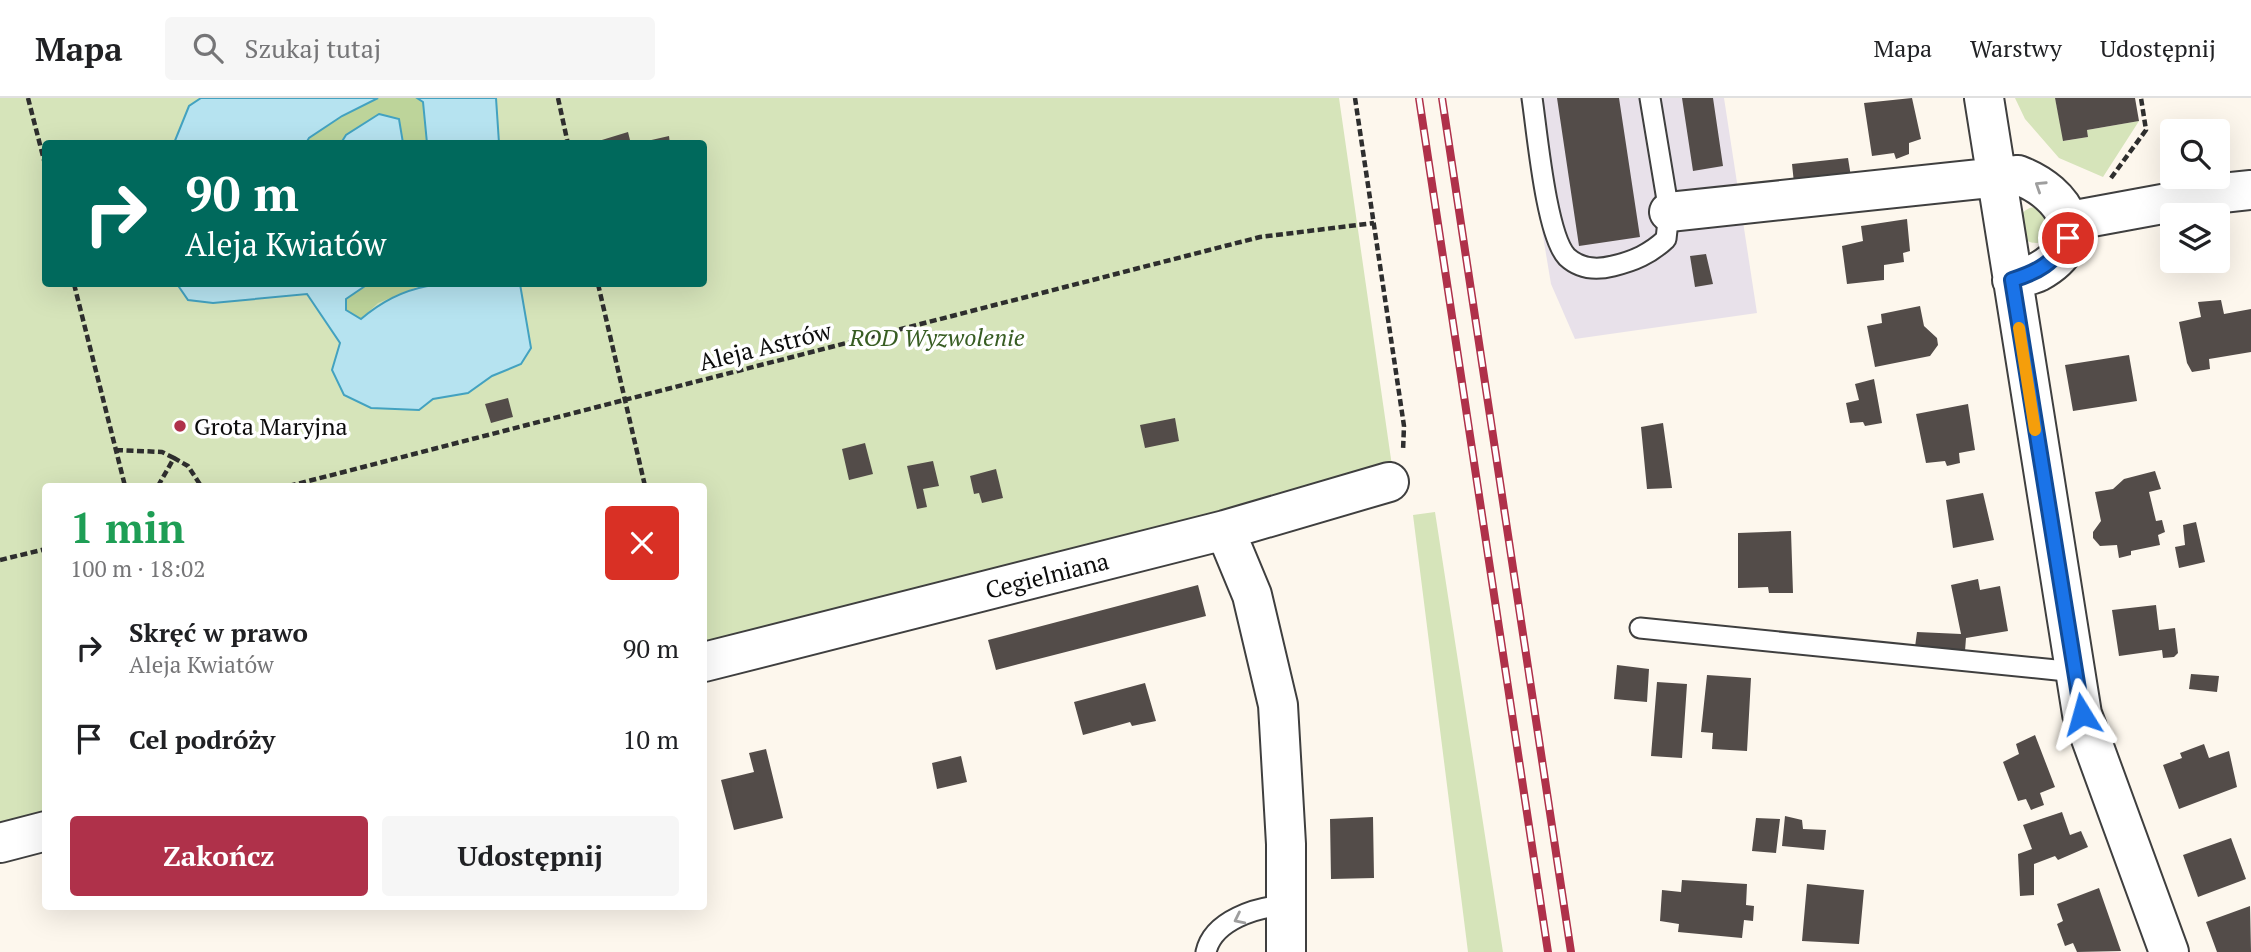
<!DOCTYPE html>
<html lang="pl">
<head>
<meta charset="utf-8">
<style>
  :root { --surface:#fff; --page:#f6f6f6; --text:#202124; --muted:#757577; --line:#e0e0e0; --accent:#af314a }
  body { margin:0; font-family:"PT Serif",serif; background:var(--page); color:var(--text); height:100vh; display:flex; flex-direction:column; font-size:26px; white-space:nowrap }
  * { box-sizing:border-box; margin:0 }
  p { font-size:23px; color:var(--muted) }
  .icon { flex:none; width:38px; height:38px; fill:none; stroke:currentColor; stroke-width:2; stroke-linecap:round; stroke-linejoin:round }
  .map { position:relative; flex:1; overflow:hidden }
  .sheet { position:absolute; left:42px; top:385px; width:665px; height:427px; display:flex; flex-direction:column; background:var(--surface); border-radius:7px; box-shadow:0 7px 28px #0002 }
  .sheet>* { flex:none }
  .hud { position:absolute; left:42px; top:42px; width:665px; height:147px; border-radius:7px; box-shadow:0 7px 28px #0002; background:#00695c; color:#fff; overflow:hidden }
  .fabs { position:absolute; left:2160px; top:21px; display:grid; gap:14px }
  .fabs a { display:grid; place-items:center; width:70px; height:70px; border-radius:7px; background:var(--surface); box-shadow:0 7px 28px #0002; font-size:35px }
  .pin { position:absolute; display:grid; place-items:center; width:60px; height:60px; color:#fff; margin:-30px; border:4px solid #fff; border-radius:50%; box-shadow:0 2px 7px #0007 }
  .me { position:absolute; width:77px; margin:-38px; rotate:352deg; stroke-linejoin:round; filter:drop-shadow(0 0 5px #0008) }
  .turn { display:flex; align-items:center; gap:24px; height:147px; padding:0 28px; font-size:32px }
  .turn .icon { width:91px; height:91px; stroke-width:2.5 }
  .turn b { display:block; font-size:49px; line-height:60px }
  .round { display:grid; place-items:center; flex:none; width:74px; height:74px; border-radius:7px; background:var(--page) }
  .summary { display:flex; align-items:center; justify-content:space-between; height:119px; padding:0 28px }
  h1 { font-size:42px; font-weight:800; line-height:52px; color:#1e9e55 }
  .cta { display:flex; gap:14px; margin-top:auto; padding:14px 28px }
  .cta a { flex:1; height:80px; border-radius:7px; background:var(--accent); color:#fff; font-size:28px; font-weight:800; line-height:80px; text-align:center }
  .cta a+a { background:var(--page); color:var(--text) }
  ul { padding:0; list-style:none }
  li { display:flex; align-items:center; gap:21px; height:91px; padding:0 28px }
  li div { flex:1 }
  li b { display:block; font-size:26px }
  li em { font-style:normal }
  header { display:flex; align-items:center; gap:42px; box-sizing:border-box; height:98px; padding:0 35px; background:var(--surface); border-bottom:2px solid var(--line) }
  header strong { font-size:33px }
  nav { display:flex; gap:38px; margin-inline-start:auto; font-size:24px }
  .search { width:490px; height:63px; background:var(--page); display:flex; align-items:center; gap:18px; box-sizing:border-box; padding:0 24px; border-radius:7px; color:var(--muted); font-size:26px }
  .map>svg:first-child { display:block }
</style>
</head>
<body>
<header>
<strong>Mapa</strong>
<div class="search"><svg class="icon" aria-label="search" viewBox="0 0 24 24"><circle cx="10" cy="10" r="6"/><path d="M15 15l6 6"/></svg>Szukaj tutaj</div>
<nav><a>Mapa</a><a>Warstwy</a><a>Udostępnij</a></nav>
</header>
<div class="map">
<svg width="2251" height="854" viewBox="0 0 2251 854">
  <rect width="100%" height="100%" fill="#fdf7ed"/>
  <path fill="#e8e1ea" d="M1520 0H1724L1757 215 1575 241 1551 186Z"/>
  <path fill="#d6e4ba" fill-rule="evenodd" d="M0 0H1339L1392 368 704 547V388H46L45 718 0 730ZM46 46H704V186H46Z
    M2015 0H2055L2064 43 2088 39 2087 32 2139 23 2103 79 2059 60 2025 21Z
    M2018 127a18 18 0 1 1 36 0a18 18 0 1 1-36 0Z
    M1435 414 1503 854H1468L1413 417Z"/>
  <path fill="#bdd49a" d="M378 0H417L423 4 427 45H403L399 21 346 37 341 45 306 46 309 40 342 18Z
    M368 186H424L378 205 361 221 346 212V201Z"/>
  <path fill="#b6e3f0" stroke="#43a2c0" stroke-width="2" d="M201 0H378L342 18 309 40 306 45H174L189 8Z
    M417 0H496L499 45H427L423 4Z
    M379 16 399 21 403 45H341L346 37Z
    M177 186H368L346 201V212L361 221C412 177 457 185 520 186L531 250 521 266 492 278 468 295 433 301 419 312 371 310 344 297 332 272 340 245 307 196 213 205 188 202Z"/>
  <path fill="#534c49" d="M1557 0H1619L1640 139 1579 148Z
    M1682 0H1713L1723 68 1693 73Z
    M1912 0 1921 41 1909 45V56L1896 61 1894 55 1872 58 1864 5Z
    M2055 0H2135L2139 23 2087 32 2088 39 2063 43Z
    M628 34 631 46H593L592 45Z
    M669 38 670 46H648L647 43Z
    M1848 60 1851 79 1794 85 1792 66Z
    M1907 121 1910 153 1903 155 1904 164 1884 167V182L1847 186 1842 148 1863 143 1861 128Z
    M1706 156 1713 186 1695 189 1690 158Z
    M2221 202 2224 216 2251 211V254L2209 261 2210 271 2192 274 2187 265 2179 224 2201 219 2198 204Z
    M1920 208 1924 228 1937 240 1938 247 1930 258 1875 269 1867 228 1882 225 1881 216Z
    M2129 257 2137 303 2073 313 2065 267Z
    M1874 281 1882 325 1865 328 1863 324 1850 325 1846 305 1859 302 1855 286Z
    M508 300 513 319 491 325 485 306Z
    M1968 306 1975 352 1959 355 1960 365 1947 368 1945 363 1926 365 1916 316Z
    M1175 320 1179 343 1145 350 1140 327Z
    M1663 325 1672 390 1647 391 1641 329Z
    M865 345 873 376 849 382 842 351Z
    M933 363 939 388 923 391 927 409 917 411 907 368Z
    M996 371 1003 400 982 405 979 395 974 396 970 378Z
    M2155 373 2161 391 2149 394 2156 423 2162 422 2165 434 2158 437 2160 447 2131 453V457L2119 460 2117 447 2100 448 2093 440V434L2101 423 2095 394 2113 391 2124 381Z
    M1983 395 1994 442 1953 450 1946 402Z
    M2196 424 2205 464 2179 470 2175 449 2185 447 2183 427Z
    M1791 433 1793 495H1769L1768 489 1738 490V435Z
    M1978 481 1980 492 2000 488 2008 533 1966 540 1965 553 1915 549 1917 534 1961 536 1951 487Z
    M1198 487 1206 518 996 572 988 542Z
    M2156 507 2159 532 2175 530 2178 555 2174 559 2163 560 2162 552 2119 558 2112 512Z
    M1617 567 1649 571 1647 604 1614 601Z
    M2191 576 2219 578 2217 594 2189 591Z
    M1707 577 1751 580 1747 653 1712 651 1713 635 1701 634Z
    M1657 584 1687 586 1682 660 1651 658Z
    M1145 585 1156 623 1132 628 1130 624 1083 637 1074 604Z
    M2035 637 2055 689 2040 695 2044 707 2031 712 2026 701 2018 703 2003 664 2019 656 2016 646Z
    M2204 646 2209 660 2229 653 2237 689 2179 711 2163 667 2182 660 2180 655Z
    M766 651 783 720 734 732 721 682 754 674 749 655Z
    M961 658 967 684 937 691 932 665Z
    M2062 714 2070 737 2081 733 2088 749 2058 762 2055 758 2034 766V797L2020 798 2018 756 2032 751 2023 727Z
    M1785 718 1802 722 1803 731 1826 732 1824 752 1782 748Z
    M1373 719 1374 780 1331 781 1330 721Z
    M1756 720 1780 721 1776 755 1752 753Z
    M2231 740 2246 781 2198 799 2183 757Z
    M1682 782 1747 786 1746 807 1754 808 1753 823 1744 822 1742 840 1678 834 1679 826 1660 823 1662 792 1681 794Z
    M1807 786 1864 792 1859 846 1802 843Z
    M2099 790 2121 853 2077 854 2073 845 2065 848 2057 826 2063 823 2057 806Z
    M2250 808 2251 854H2217L2206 824Z"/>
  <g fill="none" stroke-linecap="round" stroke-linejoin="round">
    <g stroke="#3f3f3f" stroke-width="23">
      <path id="service" d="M1532 0C1537 33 1546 137 1567 159 1580 171 1597 172 1613 168 1634 163 1650 156 1666 141L1669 114 1650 0
        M1640 530 2076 574
        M1206 854C1213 822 1257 809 1286 807"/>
    </g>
    <g stroke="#3f3f3f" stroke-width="42">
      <path id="minor" d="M1984 0 2082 616 2169 854
        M1669 114 2018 77C2066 95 2095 143 2038 174 2030 178 2020 179 2012 182
        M2070 123 2222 95 2251 92
        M1225 432 1252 497 1278 607 1286 746V854
        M704 564 1225 432 1389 384
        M0 745 46 733"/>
    </g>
    <path stroke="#2e2e2e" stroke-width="4.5" stroke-dasharray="7 3.5" stroke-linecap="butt" d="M28 0 46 70
      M558 0 568 46
      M1355 0 1404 328 1403 353
      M2111 80 2146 32 2141 0
      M74 186 125 388
      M598 186 645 388
      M116 352 162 354 174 360
      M158 388 174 360 188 368 201 388
      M289 388 1260 139 1374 125
      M0 462 46 451"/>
    <use href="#service" stroke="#fff" stroke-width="19"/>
    <use href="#minor" stroke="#fff" stroke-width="38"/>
    <g stroke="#af314a" stroke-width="8">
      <path id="rail" d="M1419 0 1548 854
        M1442 0 1571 854"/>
    </g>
    <use href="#rail" stroke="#fff" stroke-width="5" stroke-dasharray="16" stroke-linecap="butt"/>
  </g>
  <defs><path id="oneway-chevron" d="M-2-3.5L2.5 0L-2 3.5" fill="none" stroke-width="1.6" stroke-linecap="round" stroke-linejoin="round" transform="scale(1.75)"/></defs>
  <g stroke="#9e9e9e">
    <use href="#oneway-chevron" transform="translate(2040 88) rotate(-147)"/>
    <use href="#oneway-chevron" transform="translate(1239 821) rotate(154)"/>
  </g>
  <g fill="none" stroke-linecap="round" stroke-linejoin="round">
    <g stroke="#114b97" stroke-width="18">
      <path id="route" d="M2068 140C2054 165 2038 174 2012 182L2082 616"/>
    </g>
    <use href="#route" stroke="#1a73e8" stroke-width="12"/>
    <path stroke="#f59e0b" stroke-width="12" d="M2019 230 2035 332"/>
  </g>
  <circle fill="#af314a" stroke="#fff" stroke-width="2.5" cx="180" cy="328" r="7"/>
  <g text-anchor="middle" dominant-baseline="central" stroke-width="7" stroke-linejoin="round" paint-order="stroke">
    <g font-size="24" font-style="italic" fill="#385d23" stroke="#fff">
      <text x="937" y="239">ROD Wyzwolenie</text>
    </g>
    <g font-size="24" fill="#0c0c0c" stroke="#fff">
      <text transform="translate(765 248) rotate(-14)">Aleja Astrów</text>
      <text transform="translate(1047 477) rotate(-14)">Cegielniana</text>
    </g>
    <g font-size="24" fill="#0c0c0c" stroke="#fff" text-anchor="start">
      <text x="194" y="328">Grota Maryjna</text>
    </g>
  </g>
</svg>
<div class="fabs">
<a><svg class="icon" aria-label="search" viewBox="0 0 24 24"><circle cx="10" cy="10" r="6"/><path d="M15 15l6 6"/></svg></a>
<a><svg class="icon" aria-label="layers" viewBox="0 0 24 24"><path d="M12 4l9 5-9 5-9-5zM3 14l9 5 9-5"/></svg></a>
</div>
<div class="pin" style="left:2068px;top:140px;background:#d93025"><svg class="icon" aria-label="arrive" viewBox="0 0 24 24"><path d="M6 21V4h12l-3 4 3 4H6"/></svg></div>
<svg class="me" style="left:2082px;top:616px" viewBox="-20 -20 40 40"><path d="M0-17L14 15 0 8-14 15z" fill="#1a73e8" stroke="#fff" stroke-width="4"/></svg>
<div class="hud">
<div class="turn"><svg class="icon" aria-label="right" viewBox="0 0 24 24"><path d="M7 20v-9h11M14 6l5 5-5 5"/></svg><div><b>90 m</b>Aleja Kwiatów</div></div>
</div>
<section class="sheet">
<div class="summary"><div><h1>1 min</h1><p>100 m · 18:02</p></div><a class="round" style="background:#d93025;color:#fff"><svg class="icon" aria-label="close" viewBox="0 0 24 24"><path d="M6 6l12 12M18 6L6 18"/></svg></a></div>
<ul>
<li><svg class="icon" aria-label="right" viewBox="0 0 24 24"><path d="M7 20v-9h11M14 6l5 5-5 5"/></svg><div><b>Skręć w prawo</b><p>Aleja Kwiatów</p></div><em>90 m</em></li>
<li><svg class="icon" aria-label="arrive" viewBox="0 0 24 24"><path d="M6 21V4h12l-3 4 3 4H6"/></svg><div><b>Cel podróży</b></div><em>10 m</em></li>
</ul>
<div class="cta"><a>Zakończ</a><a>Udostępnij</a></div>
</section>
</div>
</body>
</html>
